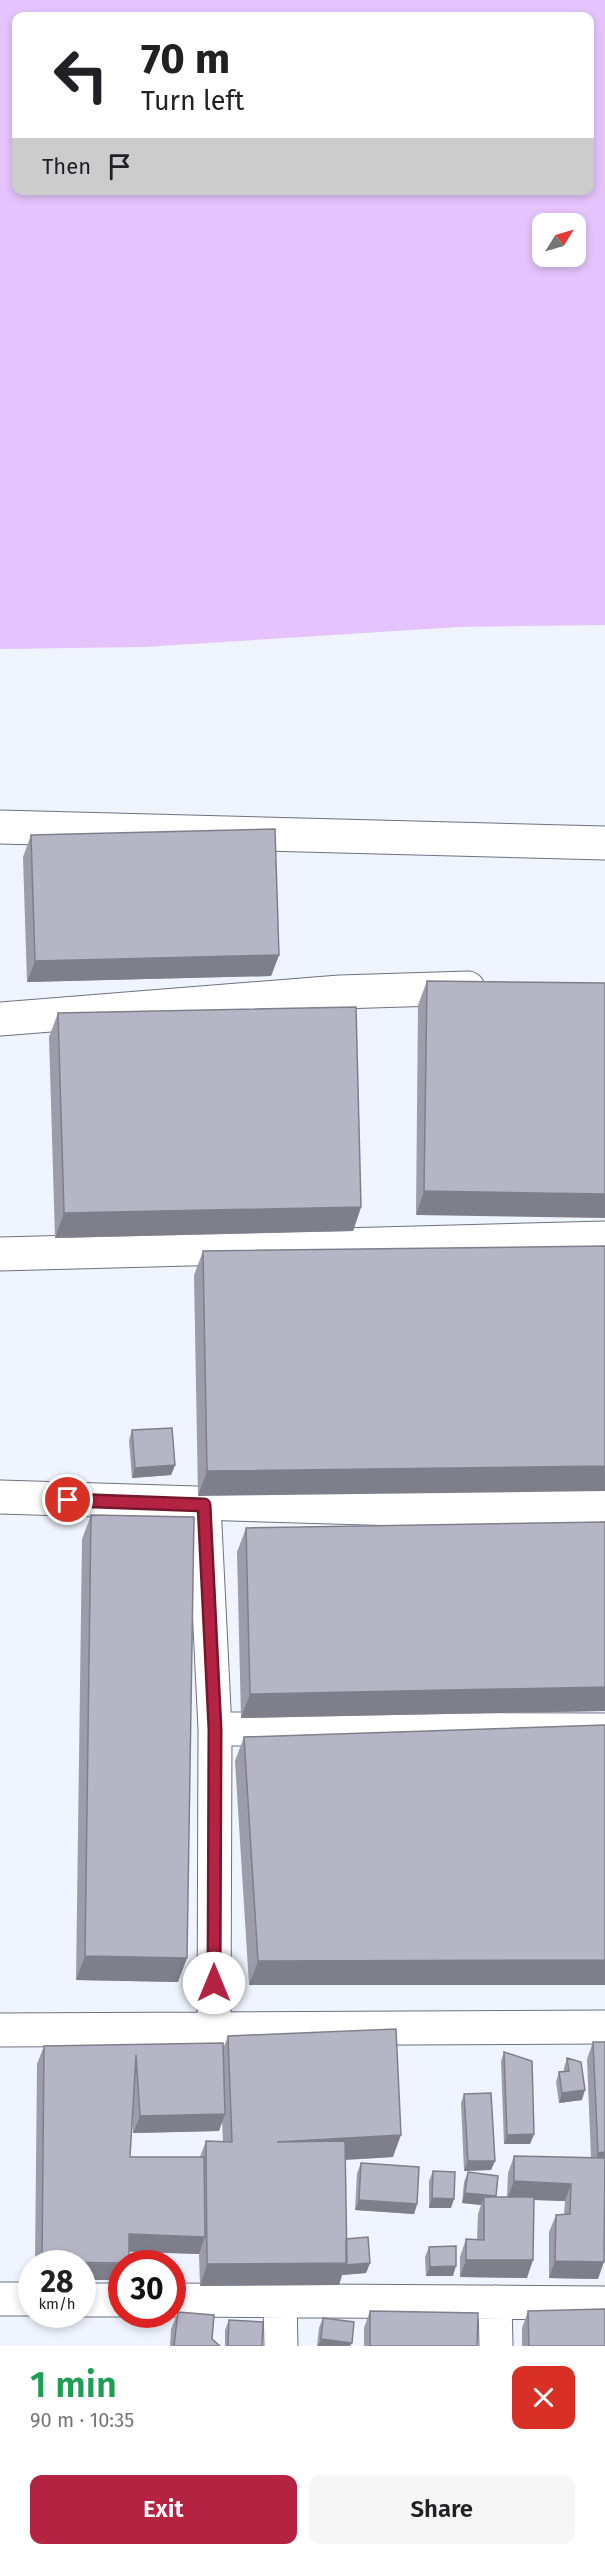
<!DOCTYPE html>
<html lang="en">
<head>
<meta charset="utf-8">
<style>
  :root { --surface:#fff; --page:#f6f6f6; --text:#202124; --muted:#757577; --accent:#b52343 }
  body { margin:0; font-family:"Fira Sans",sans-serif; background:var(--page); color:var(--text); height:100vh; display:flex; flex-direction:column; font-size:22px; white-space:nowrap }
  * { box-sizing:border-box; margin:0 }
  p { font-size:20px; color:var(--muted) }
  .icon { flex:none; width:33px; height:33px; fill:none; stroke:currentColor; stroke-width:2; stroke-linecap:round; stroke-linejoin:round }
  .map { position:relative; height:2346px; overflow:hidden }
  .details { display:flex; flex-direction:column; background:var(--surface); flex:1 }
  .details>* { flex:none }
  .guide { position:absolute; left:12px; top:12px; width:582px; height:183px; border-radius:12px; box-shadow:0 3px 9px #0003; background:#fff; color:var(--text); overflow:hidden }
  .needle { width:39px; rotate:53deg }
  .tools { position:absolute; left:532px; top:213px; display:grid; gap:12px }
  .tools a { display:grid; place-items:center; width:54px; height:54px; border-radius:12px; background:var(--surface); box-shadow:0 3px 9px #0003; font-size:30px }
  .speed { position:absolute; left:18px; top:2250px; display:flex; gap:12px; font-size:30px; font-weight:700; text-align:center }
  .speed>* { display:grid; place-content:center; width:78px; height:78px; border-radius:50%; background:var(--surface); box-shadow:0 3px 9px #0003; line-height:1 }
  .speed small { font-size:15px; font-weight:400 }
  .speed .limit { border:9px solid #d22; background:#fff; color:#111 }
  .pin { position:absolute; display:grid; place-items:center; width:51px; height:51px; color:#fff; margin:-26px; border:3px solid #fff; border-radius:50%; box-shadow:0 2px 6px #0007 }
  .me { position:absolute; width:66px; margin:-33px; rotate:0deg; stroke-linejoin:round; filter:drop-shadow(0 0 4px #0008) }
  .turn { display:flex; align-items:center; gap:21px; height:126px; padding:0 30px; font-size:27px }
  .turn .icon { width:78px; height:78px; stroke-width:2.5 }
  .turn b { display:block; font-size:42px; line-height:51px }
  .then { display:flex; align-items:center; height:57px; padding:0 30px; background:#0003; gap:12px; font-size:22px }
  .round { display:grid; place-items:center; flex:none; width:63px; height:63px; border-radius:12px; background:var(--page) }
  .overview { display:flex; align-items:center; justify-content:space-between; height:102px; padding:0 30px }
  h1 { font-size:36px; font-weight:600; line-height:45px; color:#1e9e55 }
  .primary-button { display:flex; gap:12px; margin-top:auto; padding:12px 30px }
  .primary-button a { flex:1; height:69px; border-radius:12px; background:var(--accent); color:#fff; font-size:24px; font-weight:600; line-height:69px; text-align:center }
  .primary-button a+a { background:var(--page); color:var(--text) }
  .map>svg:first-child { display:block }
</style>
</head>
<body>
<div class="map">
<svg width="605" height="2346" viewBox="0 0 605 2346">
  <rect width="100%" height="100%" fill="#eff4fe"/>
  <path fill="#e5c4fd" fill-rule="evenodd" d="M0 0H605V625L459 627 144 647 0 649ZM16 16H590V190H16ZM543 224H576V256H543Z"/>
  <g fill="none" stroke-linecap="round" stroke-linejoin="round">
    <g stroke="#6c7281" stroke-width="35">
      <path id="minor" d="M0 827 605 843
        M0 1019 340 992 468 988
        M0 1254 605 1238
        M0 1497 400 1509 605 1506
        M204 1505 215 1729 214 2029
        M215 1729 605 1730
        M0 2030 605 2027
        M0 2299H32
        M82 2300H122
        M172 2300 605 2303
        M280 2301 281 2346
        M495 2302 496 2346"/>
    </g>
    <use href="#minor" stroke="#fff" stroke-width="33"/>
  </g>
  <path fill="#9d9caa" fill-rule="evenodd" d="M31 835 279 955 271 976 27 982 23 857Z
    M427 981 605 983 416 1215 418 1005Z
    M58 1013 361 1207 353 1231 55 1238 49 1037Z
    M605 1246 198 1496 194 1275 203 1251Z
    M132 1430 175 1465 171 1475 132 1478 129 1440Z
    M91 1515 178 1982 76 1980 82 1539Z
    M605 1522V1711L241 1718 237 1552 246 1528Z
    M605 1725V1985H249L235 1761 244 1737Z
    M228 2036 393 2157 345 2160 346 2239 370 2263 366 2273 342 2275 339 2285 200 2286 199 2254 129 2252 122 2280H82V2264H35L37 2064 44 2046 223 2049ZM132 2118 133 2133 219 2131 222 2120 223 2142 206 2141 200 2157H130Z
    M593 2042H605L598 2279 549 2278V2232L556 2215 564 2214 565 2201 534 2200 527 2278 460 2277V2257L466 2239 477 2240 478 2214 481 2205 462 2203 464 2182 468 2172 496 2197H507L508 2173 514 2156 591 2158 587 2059Z
    M504 2052 534 2134 530 2144H504L501 2061Z
    M567 2058 582 2100 559 2103 556 2082 559 2072H564V2068Z
    M464 2094 495 2161 491 2170 464 2171 461 2103Z
    M361 2163 417 2204 414 2214 355 2210 357 2173Z
    M433 2171 451 2208H429V2181Z
    M429 2247 453 2276H426L425 2257Z
    M370 2311 477 2346H364V2328Z
    M528 2311 605 2346H522V2328Z
    M178 2312 212 2339 220 2346H170L171 2329Z
    M323 2318 350 2346H317L319 2328Z
    M229 2320 262 2346H225V2330Z"/>
  <path fill="#7f7f8b" d="M279 955 271 976 27 982 35 961Z
    M424 1191 605 1194V1218L416 1215Z
    M361 1207 353 1231 55 1238 64 1213Z
    M175 1465 171 1475 132 1478 135 1468Z
    M605 1466V1491L198 1496 207 1471Z
    M605 1687V1711L241 1718 250 1694Z
    M85 1956 187 1958 178 1982 76 1980Z
    M605 1960V1985H249L258 1961Z
    M585 2090 582 2100 559 2103 562 2093Z
    M225 2114 219 2131 133 2133 140 2116Z
    M534 2134 530 2144H504L507 2135Z
    M401 2135 393 2157 269 2164 277 2142Z
    M605 2152V2169L592 2170 598 2153Z
    M468 2161H495L491 2170 464 2171Z
    M514 2181 571 2184 565 2201 507 2199Z
    M465 2193 496 2196 492 2206 484 2197 481 2205 462 2203Z
    M432 2198 454 2199 451 2208H429Z
    M359 2200 417 2204 414 2214 355 2210Z
    M129 2234 205 2237 199 2254 123 2251Z
    M466 2260H533L527 2278 460 2277Z
    M555 2261 604 2262 598 2279 549 2278Z
    M42 2262 122 2264V2280H82V2264H41Z
    M370 2263 366 2273 342 2275 339 2285 200 2286 207 2264Z
    M456 2266 453 2276H426L430 2267Z
    M321 2339 352 2343 350 2346H318Z"/>
  <path fill="#b6b5c6" stroke="#7f7f8b" stroke-width="1.5" d="M275 829 279 955 35 961 31 835Z
    M427 981 605 983V1194L424 1191Z
    M356 1007 361 1207 64 1213 58 1013Z
    M605 1246V1466L207 1471 203 1251Z
    M172 1428 175 1465 135 1468 132 1430Z
    M91 1515 194 1517 187 1958 85 1956Z
    M605 1522V1687L250 1694 246 1528Z
    M605 1725V1960L258 1961 244 1737Z
    M396 2029 401 2135 277 2142 345 2141 347 2263 207 2264 206 2141 232 2142 228 2036Z
    M593 2042H605V2152L598 2153Z
    M223 2043 225 2114 140 2116 136 2055 130 2157H204L205 2237 129 2234V2263L42 2262 44 2046Z
    M504 2052 532 2061 534 2134 507 2135Z
    M567 2058 581 2062 585 2090 562 2093 559 2072 569 2071Z
    M491 2093 495 2161H468L464 2094Z
    M514 2156 605 2158 604 2262 555 2261 556 2215 570 2214 571 2184 514 2181Z
    M361 2163 419 2167 417 2204 359 2200Z
    M433 2171 455 2172 454 2199 432 2198Z
    M468 2172 498 2176 496 2196 465 2193Z
    M484 2197H534L533 2260H466V2239L484 2240Z
    M368 2237 370 2263 346 2265V2239Z
    M456 2246V2266L430 2267 429 2247Z
    M605 2309V2346H529L528 2311Z
    M370 2311 478 2313 477 2346H370Z
    M178 2312 214 2315 212 2339 220 2346H174Z
    M323 2318 354 2322 352 2343 321 2339Z
    M229 2320 263 2322 262 2346H228Z"/>
  <g fill="none" stroke-linecap="round" stroke-linejoin="round">
    <g stroke="#76172c" stroke-width="15">
      <path id="route" d="M68 1500 204 1505 215 1729 214 1983"/>
    </g>
    <use href="#route" stroke="#b52343" stroke-width="10"/>
  </g>
</svg>
<div class="tools">
<a><svg class="needle" viewBox="-14 -14 28 28"><path d="M0-13l5 13h-10z" fill="#e53935"/><path d="M0 13l5-13h-10z" fill="#757577"/></svg></a>
</div>
<div class="speed"><div>28<small>km/h</small></div><div class="limit">30</div></div>
<div class="pin" style="left:68px;top:1500px;background:#d93025"><svg class="icon" aria-label="arrive" viewBox="0 0 24 24"><path d="M6 21V4h12l-3 4 3 4H6"/></svg></div>
<svg class="me" style="left:214px;top:1983px" viewBox="-20 -20 40 40"><circle r="19" fill="#fff"/><path d="M0-13L10 11 0 6-10 11z" fill="#b52343"/></svg>
<div class="guide">
<div class="turn"><svg class="icon" aria-label="left" viewBox="0 0 24 24"><path d="M17 20v-9H6M10 6l-5 5 5 5"/></svg><div><b>70 m</b>Turn left</div></div>
<div class="then">Then<svg class="icon" aria-label="arrive" viewBox="0 0 24 24"><path d="M6 21V4h12l-3 4 3 4H6"/></svg></div>
</div>
</div>
<section class="details">
<div class="overview"><div><h1>1 min</h1><p>90 m · 10:35</p></div><a class="round" style="background:#d93025;color:#fff"><svg class="icon" aria-label="close" viewBox="0 0 24 24"><path d="M6 6l12 12M18 6L6 18"/></svg></a></div>
<div class="primary-button"><a>Exit</a><a>Share</a></div>
</section>
</body>
</html>
